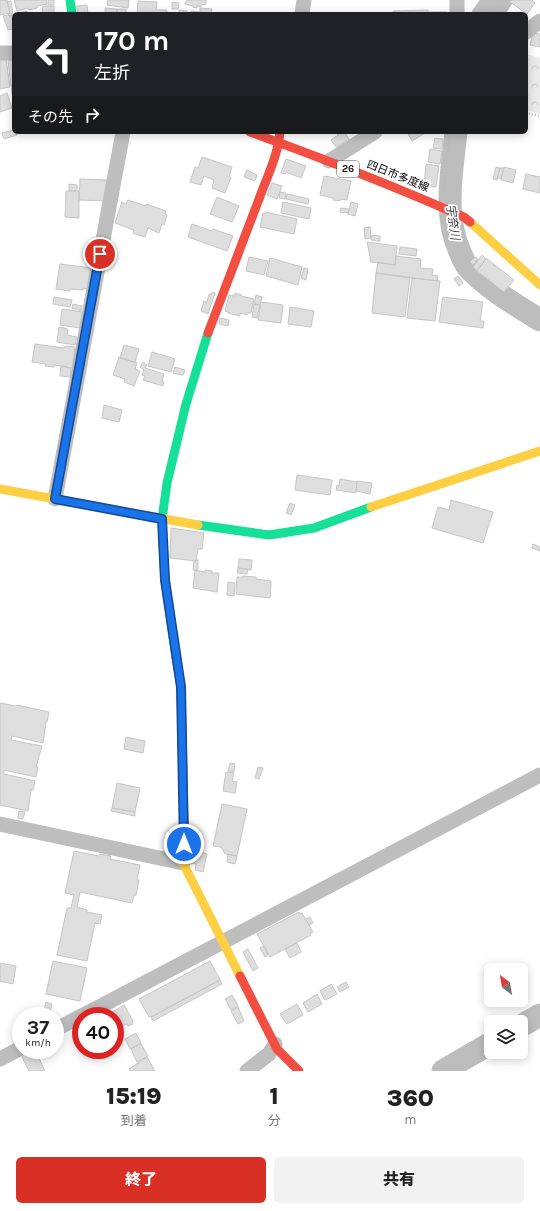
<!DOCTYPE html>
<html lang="ja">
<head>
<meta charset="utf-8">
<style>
  :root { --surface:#fff; --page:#f2f2f2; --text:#222; --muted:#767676; --accent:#d93025 }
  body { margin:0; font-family:Karla,"Noto Sans JP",sans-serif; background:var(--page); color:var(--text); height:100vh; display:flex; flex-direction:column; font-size:15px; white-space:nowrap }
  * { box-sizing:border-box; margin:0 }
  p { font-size:13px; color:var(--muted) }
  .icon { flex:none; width:22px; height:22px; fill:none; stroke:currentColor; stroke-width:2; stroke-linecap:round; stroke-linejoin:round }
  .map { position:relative; height:1071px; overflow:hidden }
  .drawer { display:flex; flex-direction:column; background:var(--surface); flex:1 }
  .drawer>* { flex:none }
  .guide { position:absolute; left:12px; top:12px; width:516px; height:122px; border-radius:6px; box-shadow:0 2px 10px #0003; background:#202124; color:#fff; overflow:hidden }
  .needle { width:26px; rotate:329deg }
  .fabs { position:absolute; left:484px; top:963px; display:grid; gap:8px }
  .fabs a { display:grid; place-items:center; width:44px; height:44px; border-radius:6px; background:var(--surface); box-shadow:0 2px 10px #0003; font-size:20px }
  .speed { position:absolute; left:12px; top:1007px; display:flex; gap:8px; font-size:20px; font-weight:700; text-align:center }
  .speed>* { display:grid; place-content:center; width:52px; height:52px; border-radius:50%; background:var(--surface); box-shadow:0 2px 10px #0003; line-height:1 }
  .speed small { font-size:10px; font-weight:400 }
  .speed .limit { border:6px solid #d22; background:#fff; color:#111 }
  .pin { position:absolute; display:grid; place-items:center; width:34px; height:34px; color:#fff; margin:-17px; border:2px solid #fff; border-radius:50%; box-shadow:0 1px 4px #0007 }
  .me { position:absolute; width:44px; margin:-22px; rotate:0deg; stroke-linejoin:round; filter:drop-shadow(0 0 3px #0008) }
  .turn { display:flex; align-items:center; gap:14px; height:84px; padding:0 16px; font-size:18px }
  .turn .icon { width:52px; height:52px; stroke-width:2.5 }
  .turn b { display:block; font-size:28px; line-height:34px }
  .then { display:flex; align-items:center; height:38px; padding:0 16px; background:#0003; gap:8px; font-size:15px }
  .eta { display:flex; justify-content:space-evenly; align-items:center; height:68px; text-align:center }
  .eta b { font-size:24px; font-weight:800; line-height:28px }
  .button { display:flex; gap:8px; margin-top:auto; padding:8px 16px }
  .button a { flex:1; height:46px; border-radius:6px; background:var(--accent); color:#fff; font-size:16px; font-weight:800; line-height:46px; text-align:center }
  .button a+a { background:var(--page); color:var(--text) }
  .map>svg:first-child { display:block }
</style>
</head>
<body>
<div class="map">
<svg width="540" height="1071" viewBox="0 0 540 1071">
  <defs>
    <pattern id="park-crowns" width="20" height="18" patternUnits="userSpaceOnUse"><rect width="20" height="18" fill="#ebebeb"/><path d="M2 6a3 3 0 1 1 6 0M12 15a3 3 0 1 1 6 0" fill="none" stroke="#c8c8c8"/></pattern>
  </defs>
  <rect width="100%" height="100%" fill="#fff"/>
  <path fill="url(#park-crowns)" d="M527 54 540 58V114L526 110V60Z"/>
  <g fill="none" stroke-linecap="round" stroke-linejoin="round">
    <path stroke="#bdbdbd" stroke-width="23" d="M491 14 501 0
      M456 132C452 171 443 215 460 252 462 257 464 262 467 266 484 286 517 306 540 320
      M521 1026 540 1015
      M443 1071 491 1043"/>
  </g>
  <path fill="#dedede" stroke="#c6c6c6" d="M0 0H7L10 13 0 15Z
    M14 0H46L47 4 37 6V8L29 10 28 8 17 11Z
    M48 0H54V5H48Z
    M108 0H129L128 8 107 5Z
    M187 0H206V4L201 5V7L197 6V8L193 7V6L185 4Z
    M511 0H533L532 1 535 3 527 14 510 2Z
    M11 1 13 15 9 16 8 14 10 13 7 2Z
    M138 1 157 2 156 10H167V14H137Z
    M172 2 179 3 178 9H172Z
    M87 5 88 14H78L76 6Z
    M43 6H54V14H42Z
    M105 8 117 9V14H105Z
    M200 8 212 9 211 14H191V11L200 12Z
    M117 9H126V14H117Z
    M179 10 187 11V14H179Z
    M428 10V12H447V14H393V11Z
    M27 11 28 14 14 15V14Z
    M9 15V16L13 15 14 29 8 30 3 16Z
    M533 33 540 34V47L530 45Z
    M0 57 6 58 10 87 0 89Z
    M14 60V85H11L8 61Z
    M11 85H14V109Z
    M7 93 12 108 0 112V96Z
    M14 130V132H16L17 135 4 139 2 133Z
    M336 132H346L345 133 349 139 336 147 331 140 338 135Z
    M407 132H427L412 141Z
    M435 138 443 139 442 149 433 148Z
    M430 149 442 151 440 164 428 162Z
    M202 157 232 167 229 177H231L225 193 212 188 214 180 204 176 201 185 190 182 195 167 198 168Z
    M286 159 306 166 301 178 286 172 285 174 281 173Z
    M426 164 439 166 436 187 424 186Z
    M496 167 500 168 497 180 493 179Z
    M504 167 516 170 513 183 501 180Z
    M500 168H504L501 179 497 178Z
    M247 170 257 175 255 181 244 177Z
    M526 174 540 177V193L523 189Z
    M324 176 351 181 347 200 340 199V201L333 200V198L320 195Z
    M80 179 109 180 108 201 79 200Z
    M272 183 282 186 277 199 267 195Z
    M69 184 77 185V191H69Z
    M66 191H79V218L65 217Z
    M280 192 286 193 285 199 279 198Z
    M287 194 309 199 308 204 286 199Z
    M217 197 239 206 232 222 210 214Z
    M128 200 146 206V204L166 211 165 214 167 215 164 225 162 224 159 233 148 228 145 237 133 233 134 230 115 223 122 202 126 204Z
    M283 202 311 208 309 219 281 213Z
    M351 202 358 204 355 216 348 214Z
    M341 208 349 209 348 213 340 212Z
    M265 212 297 219 294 234 260 227 263 213 265 214Z
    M192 224 212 231 213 229 233 236 227 251 188 237Z
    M370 227 371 238 365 239 364 228Z
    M372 235 380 236V241L371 240Z
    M367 242 397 246 395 265 371 262Z
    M400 247 417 249 416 256 399 254Z
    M482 255 486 259 477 271 473 267Z
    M396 256 421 259 420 268 433 269 432 275 438 276 437 281 376 273 378 262 395 265Z
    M249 257 268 261 264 275 246 271Z
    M475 257 478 259 473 265 470 262Z
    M270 258 302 267 298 285 266 276Z
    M486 258 514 280 504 292 477 271Z
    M60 264 92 268 88 289 83 288V290L70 289V291L56 289Z
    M304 268 308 269 306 280 301 278Z
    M376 273 410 278 405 317 372 313Z
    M458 276 463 283 459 286 454 279Z
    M412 278 440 281 435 321 407 318Z
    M212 292 215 293 208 314 201 311 204 301 207 302 209 294 211 295Z
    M235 293 242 295 241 296 254 299 251 313H247V315L240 313V316L228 313V312L225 311 229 295 235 296Z
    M256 295 262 297 260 305 254 304Z
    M54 297 72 300 70 307 53 304Z
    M443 297 483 302 480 321H484L483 328 439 322Z
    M261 302 283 305 281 323 258 320Z
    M73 304 82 306 81 311 72 308Z
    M254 304 260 305 257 318 252 317Z
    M290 307 314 311 311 327 288 324Z
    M62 309 83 312 80 328 60 325Z
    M220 318 229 320 228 326 219 324Z
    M59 327 68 329 67 335 77 337 75 345 57 342Z
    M35 344 64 348 65 346 75 347 72 368 55 365 54 367 45 366 46 364 32 362Z
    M124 345 139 349 135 362 120 358Z
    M152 352 175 359 171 372 148 366Z
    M119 357 137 363 135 369 140 371 134 386 124 382 125 379 113 375Z
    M143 362 147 365 145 368 164 374 162 381 164 382 163 386 143 380 145 376 142 375 144 370 140 367Z
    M61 366 71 368 70 377 60 376Z
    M175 367 185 370 183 375 173 373Z
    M104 405 122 410 119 422 102 418Z
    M297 475 332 480 330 495 295 490Z
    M340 479 357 482 356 493 336 490 337 485 339 486Z
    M357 481 372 483 370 494 356 491Z
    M451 500 493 512 483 543 432 528 438 507 449 510Z
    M290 503 295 505 291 515 286 513Z
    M171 528 204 533 202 549H198L196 561 170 558Z
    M533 544 540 547V551L532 548Z
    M239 559 252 560 251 570 238 568Z
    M196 560H198V571L193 570 194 561H196Z
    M238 568 248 569 247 574 237 573Z
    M195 570 205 572V570L212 571V573H219L217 592 193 588Z
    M243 576 256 577V579L271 581 270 598 236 594 237 577H243Z
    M228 582 235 583 234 596 227 595Z
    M0 703 16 706 17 705 49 712 47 722H46L43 743 12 736 11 740 42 746 36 767H38L36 777 4 770V774L35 781 33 790H31L28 811 0 805Z
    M126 737 145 741 143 753 124 749Z
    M230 763 235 764 234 772 228 771Z
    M258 767 263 768 259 779 255 778Z
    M226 772 234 773 232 781 237 782 235 793 223 791Z
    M117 783 140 788 135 812 112 808Z
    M222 804 247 809 237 856 225 854 221 847 213 846Z
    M112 808 135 812V816L111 811Z
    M19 811 25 812 23 819 18 818Z
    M191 849 207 854 203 872 195 870 196 864 191 863Z
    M74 851 99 856 100 854 111 856 110 859 140 865 137 880H139L136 895H134L132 903 80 892 77 907 87 910V912L102 915 100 924 95 923 87 961 57 955 67 908H71L74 895 65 893Z
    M228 854 237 856 235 864 227 862Z
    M299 912 300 914 302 913 313 932 310 933 311 935 270 957 257 934Z
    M310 917 313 923 309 925 305 919Z
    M297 943 301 952 290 958 285 949Z
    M264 946 268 955 265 957 260 948Z
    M248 949 258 968 253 971 243 952Z
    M53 961 87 968 80 1001 46 994Z
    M210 961 220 980 151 1017 150 1016 149 1017 139 999Z
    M0 963 16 966 13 984 0 981Z
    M220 980 222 984 153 1021 151 1017Z
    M346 982 349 987 340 992 337 987Z
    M331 984 337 994 325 1000 320 991Z
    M317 994 322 1004 308 1012 303 1003Z
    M232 995 238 1006 231 1010 225 999Z
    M46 1002 52 1004 49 1016H43Z
    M297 1004 303 1015 287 1024 280 1014Z
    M124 1005 133 1021 132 1022 133 1024 128 1026 127 1024 115 1030V1016H106Z
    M238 1007 244 1021 238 1024 231 1011Z
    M136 1033 141 1043 130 1049 125 1039Z
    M141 1044 148 1056 137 1062 131 1049Z
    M31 1050H35L45 1071H29L22 1057 28 1053 27 1052Z
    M147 1057 155 1071H130L129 1069Z"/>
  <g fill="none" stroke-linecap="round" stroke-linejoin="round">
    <path stroke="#b9b9b9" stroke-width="2.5" stroke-dasharray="1 2" stroke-linecap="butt" d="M526 113 540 116
      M444 191 450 132"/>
    <path stroke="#bebebe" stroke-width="15" d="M302 14 304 0
      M457 14V0
      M479 14 489 0
      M526 32 540 21
      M0 53H14
      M329 161 375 132
      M55 499 123 132
      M0 824 183 863
      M82 1016 540 775
      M55 1030 81 1016
      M0 1059 21 1048
      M247 1071 269 1054 275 1044"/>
    <path stroke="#16e098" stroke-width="9" d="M70 0 72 14
      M198 525 269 535 314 528 371 507
      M176 657 165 580 162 519 167 483 186 404 208 333"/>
    <path stroke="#ffcf43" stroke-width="9" d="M470 222 540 285
      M0 489 198 525
      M371 507 540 451
      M184 822 183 863 240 976"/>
    <path stroke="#f24e42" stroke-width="9" d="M250 132C322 158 394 186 464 217L470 222
      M208 333C225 289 242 244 259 199 267 177 278 155 280 132
      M176 657 181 687 184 822
      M240 976 277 1049 299 1071"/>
  </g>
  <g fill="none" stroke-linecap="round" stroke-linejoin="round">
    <g stroke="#114b97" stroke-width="10">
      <path id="route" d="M100 254 55 499 162 519 165 580 181 687 184 844"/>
    </g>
    <use href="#route" stroke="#1a73e8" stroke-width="7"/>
  </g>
  <g text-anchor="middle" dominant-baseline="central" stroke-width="3.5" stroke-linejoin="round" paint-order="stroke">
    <rect fill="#fff" stroke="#4c4c4c" stroke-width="1" x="337" y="161" width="22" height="16" rx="3"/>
    <g font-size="10" font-weight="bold" fill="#000">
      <text x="348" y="169">26</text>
    </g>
    <g font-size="11" fill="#000" stroke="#fff">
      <text transform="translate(398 176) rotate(22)">四日市多度線</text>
    </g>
    <g font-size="12" font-style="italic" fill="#424242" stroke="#fff">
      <text transform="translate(453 222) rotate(82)">宇奈川</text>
    </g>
  </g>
</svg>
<div class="fabs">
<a><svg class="needle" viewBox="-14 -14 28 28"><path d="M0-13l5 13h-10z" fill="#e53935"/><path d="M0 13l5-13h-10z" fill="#767676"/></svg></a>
<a><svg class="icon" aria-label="layers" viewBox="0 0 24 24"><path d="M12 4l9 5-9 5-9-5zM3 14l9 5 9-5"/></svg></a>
</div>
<div class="speed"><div>37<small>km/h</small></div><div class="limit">40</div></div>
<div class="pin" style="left:100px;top:254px;background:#d93025"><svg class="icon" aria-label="arrive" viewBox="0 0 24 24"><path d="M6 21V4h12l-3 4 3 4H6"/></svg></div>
<svg class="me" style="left:184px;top:844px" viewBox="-20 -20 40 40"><circle r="17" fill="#1a73e8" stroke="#fff" stroke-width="3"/><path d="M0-11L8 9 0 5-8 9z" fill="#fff"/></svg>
<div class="guide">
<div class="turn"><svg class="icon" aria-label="left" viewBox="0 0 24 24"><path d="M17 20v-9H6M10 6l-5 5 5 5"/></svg><div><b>170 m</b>左折</div></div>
<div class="then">その先<svg class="icon" aria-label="right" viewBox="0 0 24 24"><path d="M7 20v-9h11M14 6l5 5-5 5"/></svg></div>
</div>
</div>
<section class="drawer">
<div class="eta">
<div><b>15:19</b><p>到着</p></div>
<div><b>1</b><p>分</p></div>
<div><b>360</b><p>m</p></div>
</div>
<div class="button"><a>終了</a><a>共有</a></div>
</section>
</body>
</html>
